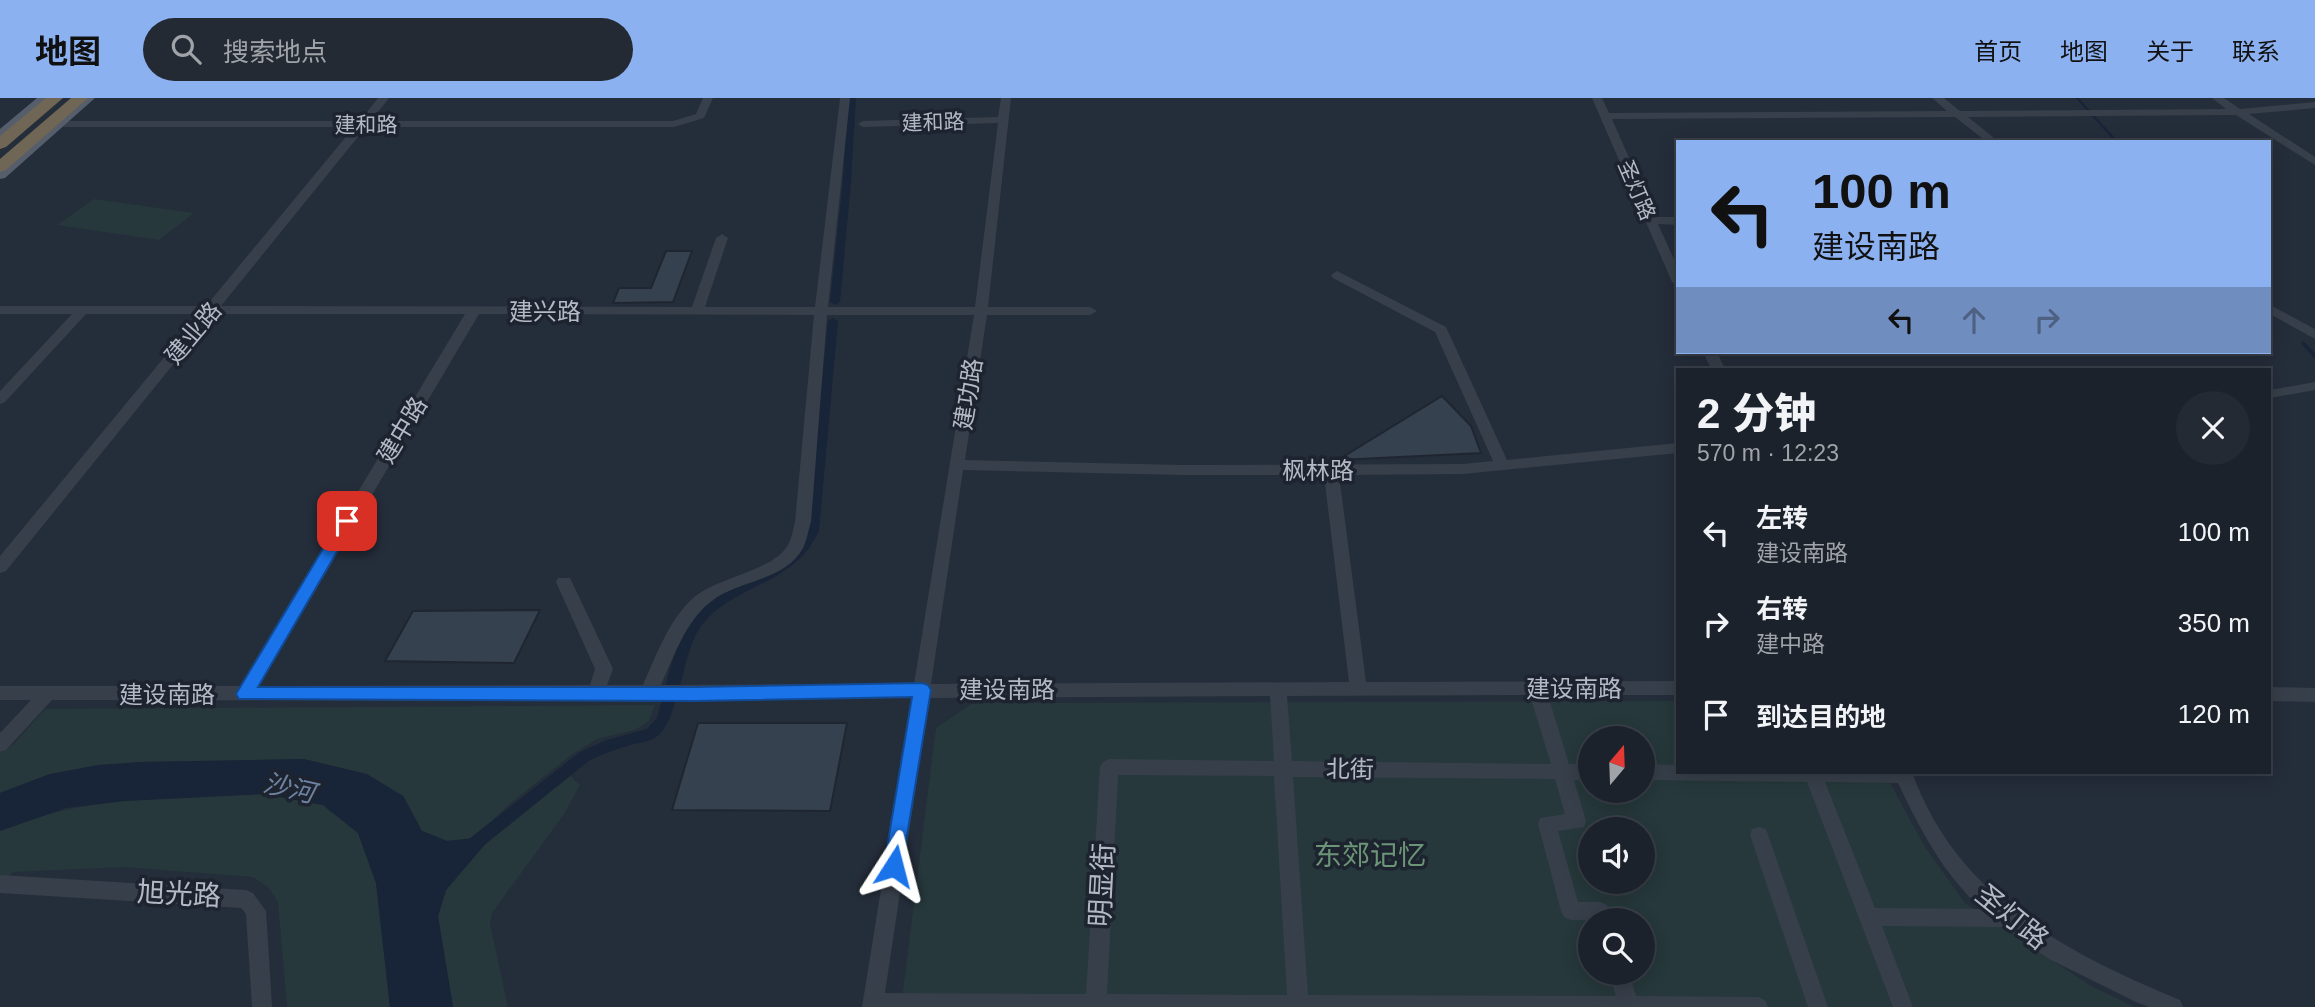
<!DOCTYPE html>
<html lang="zh">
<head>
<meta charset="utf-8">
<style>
  :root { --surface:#1b222c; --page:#242a34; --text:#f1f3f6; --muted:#a0a4a9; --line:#393f48; --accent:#8cb1f1 }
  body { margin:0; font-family:Arial,"Noto Sans SC",sans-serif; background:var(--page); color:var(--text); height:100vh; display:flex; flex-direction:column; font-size:26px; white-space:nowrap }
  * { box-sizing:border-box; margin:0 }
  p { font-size:23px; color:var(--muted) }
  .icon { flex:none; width:38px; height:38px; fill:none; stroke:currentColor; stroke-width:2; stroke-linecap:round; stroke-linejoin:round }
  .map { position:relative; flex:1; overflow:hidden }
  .side { position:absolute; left:1676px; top:270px; width:595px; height:406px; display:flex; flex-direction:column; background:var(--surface); border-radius:0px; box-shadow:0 4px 18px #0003,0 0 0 2px var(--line) }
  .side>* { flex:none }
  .top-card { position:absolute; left:1676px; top:42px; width:595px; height:214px; border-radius:0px; box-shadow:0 4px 18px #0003,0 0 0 2px var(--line); background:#8cb1f1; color:#111; overflow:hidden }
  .needle { width:46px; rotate:19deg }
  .controls { position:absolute; left:1578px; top:628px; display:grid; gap:14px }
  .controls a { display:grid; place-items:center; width:77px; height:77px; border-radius:50%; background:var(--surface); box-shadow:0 4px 18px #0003,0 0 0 2px var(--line); font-size:35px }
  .pin { position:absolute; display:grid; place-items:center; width:60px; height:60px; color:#fff; margin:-30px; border-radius:14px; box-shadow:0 4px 10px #0006 }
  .me { position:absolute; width:77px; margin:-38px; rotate:9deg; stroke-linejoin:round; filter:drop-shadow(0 0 5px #0008) }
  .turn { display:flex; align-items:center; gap:24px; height:147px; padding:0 21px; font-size:32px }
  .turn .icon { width:91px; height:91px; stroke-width:2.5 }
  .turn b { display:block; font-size:49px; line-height:60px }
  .lanes { display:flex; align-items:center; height:66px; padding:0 21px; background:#0003; justify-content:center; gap:35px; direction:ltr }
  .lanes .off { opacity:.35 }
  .round { display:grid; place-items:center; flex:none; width:74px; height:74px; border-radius:37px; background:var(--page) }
  .head { display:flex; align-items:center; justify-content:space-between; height:119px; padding:0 21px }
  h1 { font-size:42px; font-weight:800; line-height:52px }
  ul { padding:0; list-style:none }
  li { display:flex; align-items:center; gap:21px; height:91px; padding:0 21px }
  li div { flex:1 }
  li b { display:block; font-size:26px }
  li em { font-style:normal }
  header { display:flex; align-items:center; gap:42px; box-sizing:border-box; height:98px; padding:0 35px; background:var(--accent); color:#111 }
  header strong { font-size:33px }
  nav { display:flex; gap:38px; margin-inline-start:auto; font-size:24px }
  .search { width:490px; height:63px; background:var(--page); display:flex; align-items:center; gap:18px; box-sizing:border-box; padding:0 24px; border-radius:38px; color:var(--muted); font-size:26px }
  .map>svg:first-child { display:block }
</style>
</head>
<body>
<header>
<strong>地图</strong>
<div class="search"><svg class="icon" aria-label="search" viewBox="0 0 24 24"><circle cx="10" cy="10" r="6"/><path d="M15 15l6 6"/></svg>搜索地点</div>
<nav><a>首页</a><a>地图</a><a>关于</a><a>联系</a></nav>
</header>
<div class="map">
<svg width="2315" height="909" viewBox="0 0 2315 909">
  <rect width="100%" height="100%" fill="#242d3a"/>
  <path fill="#26383b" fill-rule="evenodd" d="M94 101 194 115 159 142 57 127Z
    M1678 603V674H1884L1925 749 1965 805 2091 888 2135 909H901L936 630 973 605ZM1591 640H1643V693H1591ZM1591 732H1643V784H1591ZM1591 822H1643V875H1591Z
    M655 607 649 623 635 632 597 641 570 658 507 708 475 740 447 743 422 733 403 698 304 661 142 664 99 667 50 676 0 695V655L14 646 45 611Z
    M570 678 580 687 564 716 492 815 490 826 508 909H453L438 818 446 792 477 753Z
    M264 696 323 707 358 735 376 785 390 909H287L278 804 269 790 253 779 124 769 13 774 0 790V733C83 697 175 699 264 696Z"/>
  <path fill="#182437" d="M304 661 367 676 403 698 422 733 447 743 475 740 482 733 488 743 446 792 438 818 453 909H390L376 785 358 735 323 707 264 696 125 703 66 710 0 733V695L50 676 99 667 142 664Z"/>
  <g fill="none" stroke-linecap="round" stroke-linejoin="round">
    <path stroke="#182437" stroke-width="2.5" d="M2077 0 2117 44"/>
    <path stroke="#182437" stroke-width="3.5" d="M2303 245 2315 258"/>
    <path fill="#182437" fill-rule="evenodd" d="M848 0H856L851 83 840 204 835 207 830 204 843 83Z
      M833 220 838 223 819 433C813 444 807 455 797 463 767 490 723 496 700 530 681 557 679 625 656 639 649 644 638 645 630 647 616 651 603 656 590 662L479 751 474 753 469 751 467 746 469 741 580 654 607 642 647 631 657 620 671 567 681 540 698 514 727 492 774 468 787 458 799 446 807 433 828 223Z"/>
  </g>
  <path fill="#364150" stroke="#1f2631" stroke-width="2" d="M666 153H692L673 204 613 205 619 190H651Z
    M1442 298 1471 328 1481 355 1338 362Z
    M540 512 514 565 385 563 413 513Z
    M698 625H847L830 713 672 712Z"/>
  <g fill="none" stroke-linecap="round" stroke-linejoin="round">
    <path fill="#373f4a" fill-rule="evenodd" d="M378 0H389L371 23H673L696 16 703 0H713L704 20 674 29H366L221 208 692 209 716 140 722 136 728 140 705 209H815L840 0H850L828 209H975L998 25 863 29 858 26 863 23 998 19 1001 0H1011L988 209H1090L1097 213 1090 217H987L965 362 1183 367 1463 366 1493 363 1435 234 1333 180 1331 177 1337 173 1446 229 1507 362 1678 345V355L1463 376 1339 377 1366 584 1678 583V597H1542L1547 599 1550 604 1569 666H1591V682H1574L1586 723 1584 729 1558 733 1578 804H1600L1607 807 1613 822H1571L1564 819 1561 813 1538 726 1540 720 1565 716 1555 681 1293 679 1308 897 1616 898 1609 875H1629L1636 898 1758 899 1765 902 1768 909H862L912 600 648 603 52 602 6 652 0 654V635L31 602H0V588H241L465 216H214L6 473 0 475V458L200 216H86L5 304 0 306V293L72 216H0V208H206L354 29H59L54 26 59 23H360ZM479 216 814 217 795 424C793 431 792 439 789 445 775 474 716 478 691 502 668 524 656 558 643 587H607L613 571 572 484 570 480H558L556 484 595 571 590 587 259 588ZM827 217H974L914 586 661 587C674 558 685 525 710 504 737 482 786 483 803 450 807 442 808 433 811 424ZM963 372 1183 377H1324L1349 584 931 586ZM1540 597 1535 599 1532 604 1551 666 1292 663 1287 598ZM1270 598 1274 663 1109 661 1103 664 1100 669 1086 896 885 895 929 600ZM1118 677 1274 678 1287 897 1107 896Z
      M1592 0H1602L1609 15 1947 13 1932 0H1944L1960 13 2226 11 2212 0H2224L2240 11 2315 4V10L2249 16 2315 59V67L2236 17 1968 19 1999 44H1987L1955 19 1612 21 1655 119H1678V127L1658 126 1678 170V188L1672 184Z
      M2270 207 2315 231V241L2270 216Z
      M1703 254H1717L1725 271H1711Z
      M2315 284V292L2270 300V292Z
      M2270 589 2315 590V604L2270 603Z
      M1643 666 1678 667V674H1912C1957 799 2065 854 2180 902L2183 909H2149L2136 904 2049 861 2003 829 1882 828 1913 909H1893L1807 684 1643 682ZM1825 684 1898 685C1920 731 1943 776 1982 811L1875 810Z
      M1759 729 1766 731 1768 737 1828 909H1808L1750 737 1752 731Z
      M0 777 246 792 253 795 266 813 272 909H252L246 816 241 810 0 795Z"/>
    <path fill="#555e6a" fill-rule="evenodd" d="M37 0H51L0 42V31Z
      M81 0H95L5 80 0 81V70Z"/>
    <path fill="#706655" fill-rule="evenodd" d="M46 0H63L6 49 0 51V38Z
      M71 0H88L6 72 0 74V61Z"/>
  </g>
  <path fill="#1a73e8" stroke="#114b97" stroke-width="2" d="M347 417 355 423 258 589H695L922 585 928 587 931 592 901 774 894 777 887 774 884 768 912 599 695 603 239 601 236 596 239 591 342 419Z"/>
  <g text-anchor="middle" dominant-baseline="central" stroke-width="7" stroke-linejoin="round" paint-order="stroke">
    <g font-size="21" fill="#b3bac6" stroke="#1d242f">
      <text transform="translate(933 24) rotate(-2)">建和路</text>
      <text x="366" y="26">建和路</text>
      <text transform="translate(1637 92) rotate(67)">圣灯路</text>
    </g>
    <g font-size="24" fill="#b3bac6" stroke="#1d242f">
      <text x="545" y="213">建兴路</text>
      <text transform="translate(193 235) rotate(-50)">建业路</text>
      <text transform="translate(968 296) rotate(-81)">建功路</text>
      <text transform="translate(402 332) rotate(-59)">建中路</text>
      <text x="1318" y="372">枫林路</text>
      <text x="1574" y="590">建设南路</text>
      <text x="1007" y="591">建设南路</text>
      <text x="167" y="596">建设南路</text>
      <text transform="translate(1350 671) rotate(1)">北街</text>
    </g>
    <g font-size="26" font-style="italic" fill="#6e83a3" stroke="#1d242f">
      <text transform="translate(289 690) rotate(13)">沙河</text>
    </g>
    <g font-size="28" fill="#6b9576" stroke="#1d242f">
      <text x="1370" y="757">东郊记忆</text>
    </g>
    <g font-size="28" fill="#b3bac6" stroke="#1d242f">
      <text transform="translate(1102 787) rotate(-87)">明显街</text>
      <text transform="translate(179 796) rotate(3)">旭光路</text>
      <text transform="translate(2012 819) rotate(39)">圣灯路</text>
    </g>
  </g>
</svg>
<div class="controls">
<a><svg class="needle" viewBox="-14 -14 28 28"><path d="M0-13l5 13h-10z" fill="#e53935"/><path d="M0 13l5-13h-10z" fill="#a0a4a9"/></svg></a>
<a><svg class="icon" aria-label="sound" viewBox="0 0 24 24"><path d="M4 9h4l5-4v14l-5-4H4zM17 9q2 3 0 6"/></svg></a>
<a><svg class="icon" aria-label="search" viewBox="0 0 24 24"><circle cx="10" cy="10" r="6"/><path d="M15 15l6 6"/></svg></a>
</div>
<div class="pin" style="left:347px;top:423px;background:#d93025"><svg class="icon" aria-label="arrive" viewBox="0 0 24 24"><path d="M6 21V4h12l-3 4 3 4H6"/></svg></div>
<svg class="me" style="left:894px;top:768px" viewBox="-20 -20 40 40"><path d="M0-17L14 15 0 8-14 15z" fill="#1a73e8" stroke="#fff" stroke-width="4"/></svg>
<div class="top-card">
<div class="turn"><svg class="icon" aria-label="left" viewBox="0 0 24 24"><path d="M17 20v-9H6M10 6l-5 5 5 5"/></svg><div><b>100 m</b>建设南路</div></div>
<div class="lanes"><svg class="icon" aria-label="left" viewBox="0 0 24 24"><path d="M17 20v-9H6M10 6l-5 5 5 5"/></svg><svg class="icon off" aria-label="ahead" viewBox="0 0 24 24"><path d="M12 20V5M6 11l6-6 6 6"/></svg><svg class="icon off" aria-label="right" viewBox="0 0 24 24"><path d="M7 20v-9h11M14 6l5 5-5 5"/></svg></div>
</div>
<section class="side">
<div class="head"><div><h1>2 分钟</h1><p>570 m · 12:23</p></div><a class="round"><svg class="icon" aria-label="close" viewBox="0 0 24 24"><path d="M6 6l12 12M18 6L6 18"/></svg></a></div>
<ul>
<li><svg class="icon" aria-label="left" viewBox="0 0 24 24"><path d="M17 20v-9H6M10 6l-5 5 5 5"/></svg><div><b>左转</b><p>建设南路</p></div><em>100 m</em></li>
<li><svg class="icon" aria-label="right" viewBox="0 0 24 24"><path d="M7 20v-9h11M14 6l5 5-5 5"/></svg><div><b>右转</b><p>建中路</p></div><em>350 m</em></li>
<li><svg class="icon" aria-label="arrive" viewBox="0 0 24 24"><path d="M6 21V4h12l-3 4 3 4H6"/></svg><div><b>到达目的地</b></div><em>120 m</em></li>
</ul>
</section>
</div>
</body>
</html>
